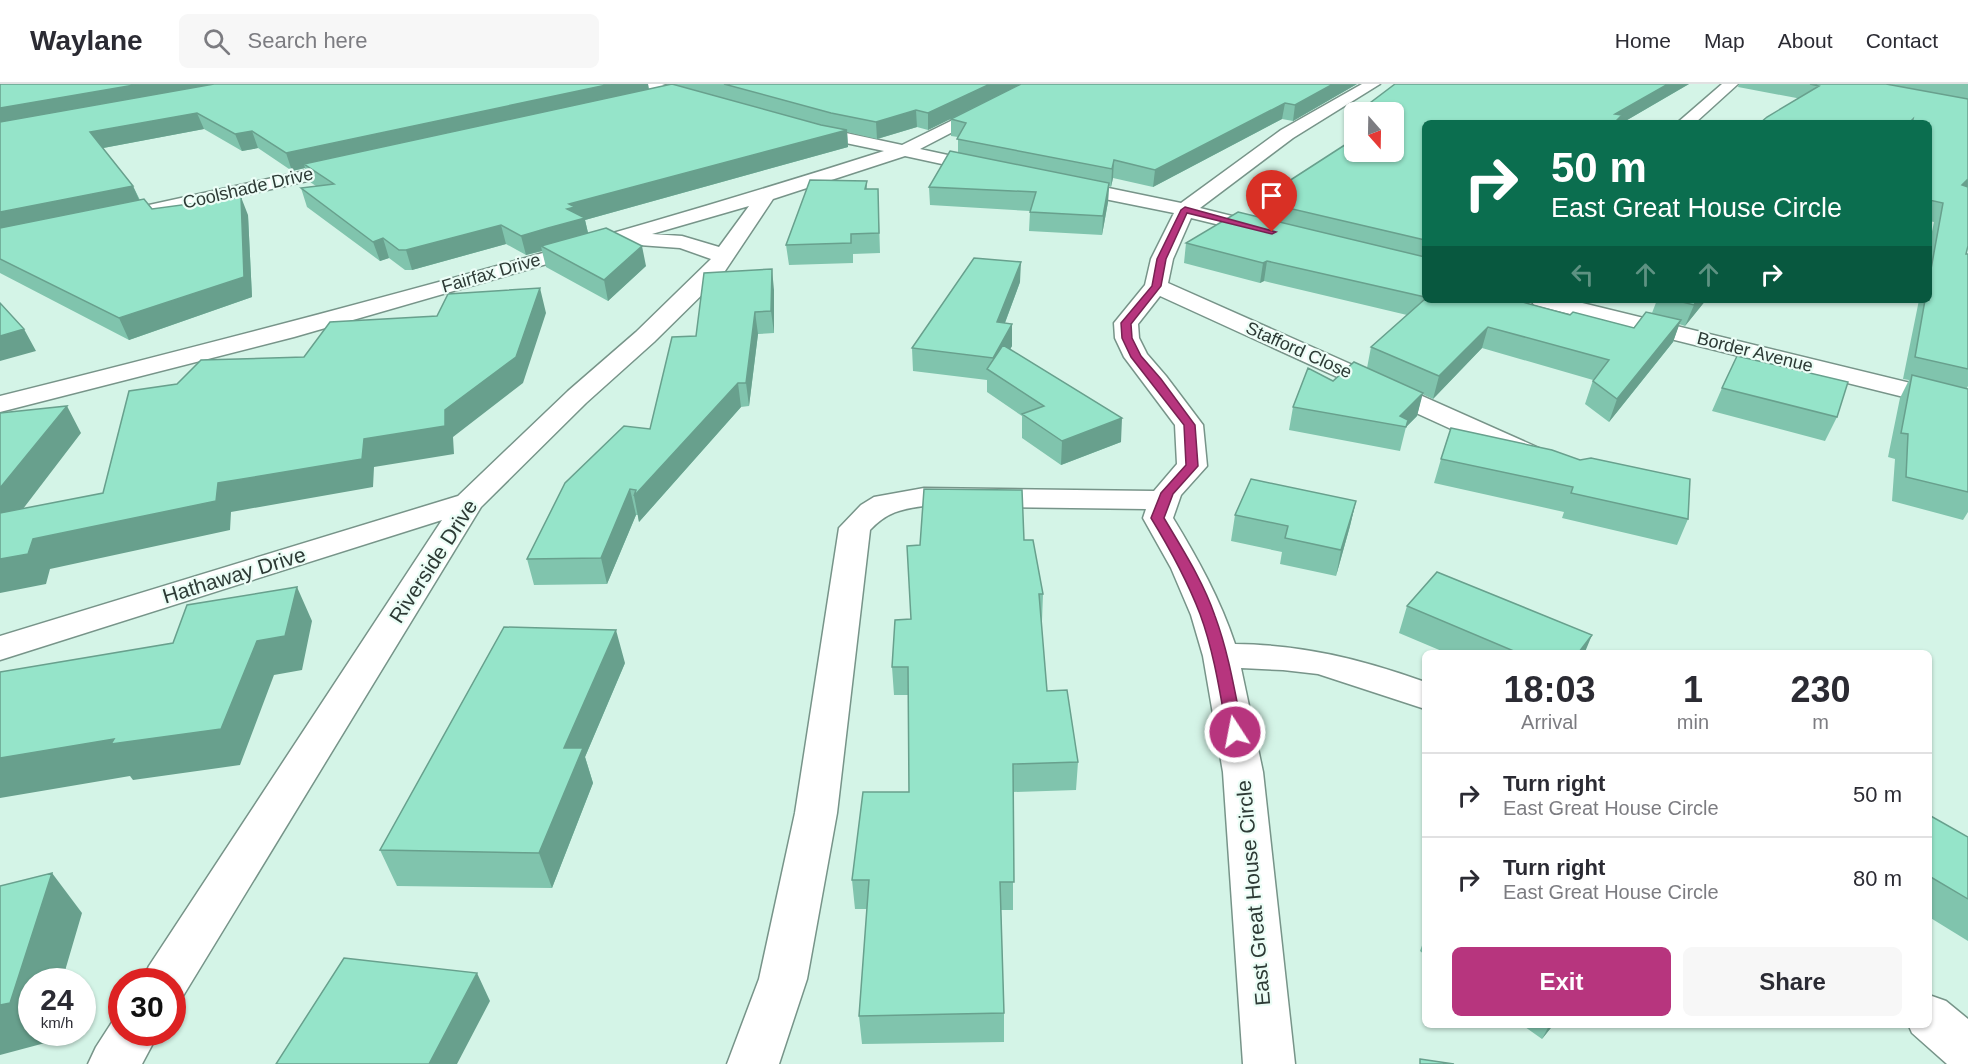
<!DOCTYPE html>
<html lang="en">
<head>
<meta charset="utf-8">
<style>
  :root { --surface:#fff; --page:#f7f7f7; --text:#2b2b33; --muted:#7c7c81; --line:#e1e1e2; --accent:#b7357e }
  body { margin:0; font-family:Helvetica,sans-serif; background:var(--page); color:var(--text); height:100vh; display:flex; flex-direction:column; font-size:22px; white-space:nowrap }
  * { box-sizing:border-box; margin:0 }
  p { font-size:20px; color:var(--muted) }
  .icon { flex:none; width:33px; height:33px; fill:none; stroke:currentColor; stroke-width:2; stroke-linecap:round; stroke-linejoin:round }
  .map { position:relative; flex:1; overflow:hidden }
  .sheet { position:absolute; left:1422px; top:566px; width:510px; height:378px; display:flex; flex-direction:column; background:var(--surface); border-radius:9px; box-shadow:0 2px 4px #0004 }
  .sheet>* { flex:none }
  .banner { position:absolute; left:1422px; top:36px; width:510px; height:183px; border-radius:9px; box-shadow:0 2px 4px #0004; background:#0b6e4f; color:#fff; overflow:hidden }
  .needle { width:39px; rotate:160deg }
  .controls { position:absolute; left:1344px; top:18px; display:grid; gap:12px }
  .controls a { display:grid; place-items:center; width:60px; height:60px; border-radius:9px; background:var(--surface); box-shadow:0 2px 4px #0004; font-size:30px }
  .speed { position:absolute; left:18px; top:884px; display:flex; gap:12px; font-size:30px; font-weight:700; text-align:center }
  .speed>* { display:grid; place-content:center; width:78px; height:78px; border-radius:50%; background:var(--surface); box-shadow:0 2px 4px #0004; line-height:1 }
  .speed small { font-size:15px; font-weight:400 }
  .speed .limit { border:9px solid #d22; background:#fff; color:#111 }
  .pin { position:absolute; display:grid; place-items:center; width:51px; height:51px; color:#fff; margin:-62px -26px; border-radius:50% 50% 50% 0; rotate:-45deg; box-shadow:0 0 6px #0007 }
  .pin .icon { rotate:45deg }
  .me { position:absolute; width:66px; margin:-33px; rotate:349deg; stroke-linejoin:round; filter:drop-shadow(0 0 4px #0008) }
  .turn { display:flex; align-items:center; gap:21px; height:126px; padding:0 30px; font-size:27px }
  .turn .icon { width:78px; height:78px; stroke-width:2.5 }
  .turn b { display:block; font-size:42px; line-height:51px }
  .lanes { display:flex; align-items:center; height:57px; padding:0 30px; background:#0003; justify-content:center; gap:30px; direction:ltr }
  .lanes .off { opacity:.35 }
  .eta { display:flex; justify-content:space-evenly; align-items:center; height:102px; text-align:center }
  .eta b { font-size:36px; font-weight:600; line-height:42px }
  .button { display:flex; gap:12px; margin-top:auto; padding:12px 30px }
  .button a { flex:1; height:69px; border-radius:9px; background:var(--accent); color:#fff; font-size:24px; font-weight:600; line-height:69px; text-align:center }
  .button a+a { background:var(--page); color:var(--text) }
  ul { padding:0; list-style:none }
  li { display:flex; align-items:center; gap:18px; height:84px; padding:0 30px; border-top:2px solid var(--line) }
  li div { flex:1 }
  li b { display:block; font-size:22px }
  li em { font-style:normal }
  header { display:flex; align-items:center; gap:36px; box-sizing:border-box; height:84px; padding:0 30px; background:var(--surface); border-bottom:2px solid var(--line) }
  header strong { font-size:28px }
  nav { display:flex; gap:33px; margin-inline-start:auto; font-size:21px }
  .search { width:420px; height:54px; background:var(--page); display:flex; align-items:center; gap:15px; box-sizing:border-box; padding:0 21px; border-radius:9px; color:var(--muted); font-size:22px }
  .map>svg:first-child { display:block }
</style>
</head>
<body>
<header>
<strong>Waylane</strong>
<div class="search"><svg class="icon" aria-label="search" viewBox="0 0 24 24"><circle cx="10" cy="10" r="6"/><path d="M15 15l6 6"/></svg>Search here</div>
<nav><a>Home</a><a>Map</a><a>About</a><a>Contact</a></nav>
</header>
<div class="map">
<svg width="1968" height="980" viewBox="0 0 1968 980">
  <rect width="100%" height="100%" fill="#d4f4e7"/>
  <g fill="none" stroke-linecap="round" stroke-linejoin="round">
    <g stroke="#779489" stroke-width="3">
      <path id="street" d="M639 0H662L704 13 707 16 699 21 641 3Z
        M1026 0H1045L920 65 994 81 997 85 994 89 988 90 905 72 773 115 723 190 654 258 586 319 481 423 183 912 172 916V897H142L149 882 442 436 0 576V552L458 412 568 307 636 248 711 175 680 164 639 161 630 156 294 253 0 328V312C296 238 592 160 884 67L798 49 796 45 798 41 804 40 902 61ZM749 122 719 163 682 152 652 150Z
        M1362 0H1380L1293 54 1200 124 1276 143 1279 147 1276 151 1269 153 1191 134 1173 175 1168 199 1539 364 1543 370 1539 376 1529 379 1519 376 1160 212 1138 240 1139 254 1147 270 1166 292 1203 341 1207 382 1181 411 1173 434C1198 475 1220 515 1235 560 1304 561 1361 575 1425 598V625L1318 590 1283 586 1241 584 1263 688 1295 980H1243L1223 688 1203 572 1191 531 1171 484 1143 434 1146 425 924 422C901 425 887 428 870 446L837 729 807 895 779 980H727L759 895 795 729 839 444 861 421 874 413 924 404 1154 407 1177 380 1175 341 1124 273 1115 254 1114 239 1145 201 1151 175 1174 129 1065 107 1058 105 1056 101 1058 97 1065 95 1181 119 1281 46Z
        M1722 0H1738L1695 39H1677Z
        M350 77 356 78 359 82 356 86 117 140 110 138 107 134 110 130 117 128Z
        M1531 216H1570L1968 313V329L1534 221Z
        M1929 911 1946 917 1968 935V980H1947L1912 949 1908 940H1929Z
        M122 930V948H159L142 980H88L96 963 116 932Z"/>
    </g>
    <use href="#street" fill="#fff" fill-rule="evenodd"/>
  </g>
  <path fill="#80c4ad" d="M0 0H648L649 5 671 0H670H1357L1293 37 1282 35 1153 103 1113 94 1111 103 1109 102 1108 118 1102 151 1029 147 1030 127 930 121 929 103 958 69V53L951 52V35L1015 3 928 46 917 43 877 55 847 48 848 63 585 136 588 149 646 182 608 217 546 183 542 167 526 171 506 160 412 186H405L389 174 380 177 307 123 301 104 316 102 310 98 305 84 292 87 258 64 242 67 204 45 103 64 133 102 140 116 152 125 248 131 252 213 129 256 0 189Z
    M1395 0H1689L1622 39H1425V216H1515L1570 231 1573 228 1634 244 1646 228 1652 229 1657 216H1706L1685 242 1679 240 1673 258 1609 338 1585 320 1593 296 1482 264 1433 315 1422 310 1417 332 1406 343 1400 367 1289 346 1293 323 1308 284 1333 297 1354 278 1367 284 1371 263 1407 231 1264 197 1260 199 1184 179 1186 159 1238 128 1256 133 1258 117 1354 55V68H1394V28H1358Z
    M1739 0H1968V162L1966 170H1968V302L1967 304 1968 305V428L1963 436 1892 417 1895 375 1888 373 1900 314 1909 296 1903 295 1919 216H1929V162L1934 138 1929 137V39L1738 3Z
    M1354 31V49H1350L1353 32Z
    M867 97V105H878L880 169 853 170V179L789 181 786 161Z
    M1020 198 1005 239 1012 262 1010 265 1121 358 1061 381 1022 354V332L987 308V296L913 287 912 264Z
    M774 206V249L758 250 749 322 741 323 639 438 638 431H636L607 500 534 501 527 475 650 345 696 252Z
    M1722 304 1837 333 1825 357 1712 327Z
    M1451 344 1688 435 1677 461 1562 434 1564 428 1434 399 1441 375Z
    M1356 417 1350 442 1336 492 1280 480 1282 468 1231 457 1235 431Z
    M1024 456 1043 510 1042 537H1041L1047 607 1078 678 1076 706 1013 708V826H1001L1004 929V958L862 960 859 932 867 825H855L852 796 909 708 908 611H894L892 583 911 535Z
    M1407 522 1585 568H1444L1399 549Z
    M625 579 585 673 593 699 552 804 397 802 380 766Z
    M1929 731 1968 753V857L1929 833Z
    M1425 853V871L1420 867Z
    M1521 940H1554L1542 955Z"/>
  <path fill="#68a08d" d="M140 0H232L0 42V24Z
    M611 0H648L649 8 304 80 305 84 292 87 286 69Z
    M990 0H1021L928 46V29Z
    M1333 0H1357L1293 37 1295 21Z
    M1668 0H1689L1622 39H1612L1615 30Z
    M1285 19 1282 35 1153 103 1155 86Z
    M916 26 917 43 877 55 876 38Z
    M197 29 204 45 98 65 90 48Z
    M847 46 848 63 585 136 589 153 541 162 542 167 526 171 521 152 567 125 569 120Z
    M252 47 258 64 242 67 235 50Z
    M1114 76 1113 94 1111 103 1112 85Z
    M1968 95V105L1962 101Z
    M1109 99 1108 118 1102 151 1103 132Z
    M133 102 141 120 0 149V128Z
    M241 113 248 131 252 213 129 256 119 234Z
    M501 141 506 160 412 186 406 166Z
    M383 154 389 174 380 177 373 158Z
    M642 162 646 182 608 217 604 196Z
    M1267 177 1264 197 1260 199 1263 179Z
    M1021 178 1020 198 997 260V238Z
    M772 185 774 206V249L771 227Z
    M540 204 546 229 523 299 453 353 454 370 374 383 373 403 231 428 230 446 50 485 46 500 0 509V475L33 455 364 355 445 326Z
    M1697 216H1706L1685 242 1694 221Z
    M755 228 758 250 749 322 746 299Z
    M1681 236 1673 258 1609 338 1617 315Z
    M1012 240V262L996 291 993 289V274Z
    M1488 243 1482 264 1433 315 1439 292Z
    M24 245 36 267 0 277V252Z
    M738 299 741 323 639 438 634 412Z
    M1423 309 1417 332 1406 343 1400 367 1406 343 1400 332Z
    M67 322 81 349 0 455V404Z
    M1122 334 1121 358 1061 381 1062 357Z
    M630 405 636 431 607 500 601 474Z
    M1356 417 1350 442 1336 492 1341 466Z
    M297 503 312 537 302 586 274 591 240 681 133 696 130 692 0 714V674L257 557Z
    M616 546 625 579 585 673 593 699 552 804 539 769 564 664Z
    M1592 551 1585 568H1579Z
    M52 789 82 829 62 897H32V948H48L45 959 0 971V921Z
    M477 889 490 917 457 980H429Z
    M1550 940H1554L1542 955Z"/>
  <path fill="#95e4c9" stroke="#68a08d" stroke-width="1.5" d="M0 0H140L0 24Z
    M214 0H611L286 69 252 47 235 50 197 29 90 48 133 102 0 128V38Z
    M672 0 821 41 847 46 569 120 575 123 567 125 585 134 548 144 521 152 501 141 406 166H399L383 154 373 158 301 104 334 100 304 80Z
    M724 0H990L928 29 916 26 876 38 831 29Z
    M1021 0H1333L1295 21 1285 19 1155 86 1114 76 1112 85 957 55 966 39 951 35Z
    M1395 0H1668L1615 30 1622 31 1614 39H1425V156L1258 117 1354 55V68H1394V28H1358Z
    M1810 0H1886L1968 15V95L1962 101 1968 103V162L1966 170H1968V285L1915 273 1925 216H1929V196L1943 119 1929 116V39H1912L1913 35 1909 39H1760L1767 33 1819 2Z
    M950 67 1109 99 1103 132 1030 128 1036 108 929 103Z
    M810 96 867 97 865 105H878L879 149 851 150V159L786 161Z
    M241 113 244 193 119 234 0 175V144L144 115 152 125Z
    M1238 128 1425 173V213L1267 177 1263 179 1186 159Z
    M606 144 642 162 604 196 541 162Z
    M974 174 1021 178 997 238 1012 240 993 274 912 264Z
    M772 185 771 227 755 228 746 299H738L634 412 636 406 630 405 601 474 527 475 565 399 624 342 650 345 672 253 696 252 704 189Z
    M540 204 516 273 445 326V342L364 355 362 375 218 399 216 417 33 455 28 470 0 475V429L103 409 129 307 177 300 201 276 304 273 330 238 437 232 448 210Z
    M1425 215 1515 216 1570 231 1573 228 1634 244 1646 228 1681 236 1617 315 1593 297 1609 276 1488 243 1439 292 1371 263Z
    M1674 216H1697L1694 221Z
    M0 219 24 245 0 252Z
    M1003 261 1122 334 1062 357 1022 330 1044 322 987 285Z
    M1737 272 1848 298 1837 333 1722 304Z
    M1354 278 1423 309 1400 332 1408 336 1406 343 1293 323 1308 284 1333 297Z
    M1912 291 1968 305V408L1906 393 1908 350 1901 349Z
    M67 322 0 404V329Z
    M1451 344 1552 366 1580 376 1591 374 1690 395 1688 435 1571 409 1573 403 1441 375Z
    M1251 395 1356 417 1341 466 1285 454 1288 442 1235 431Z
    M924 405 1022 406 1024 456H1033L1043 510H1039L1047 607 1067 606 1078 678 1013 680 1014 798H1000L1004 929 859 932 869 796H852L863 708H909L908 583H892L895 536 911 535 907 462 920 461Z
    M1437 488 1592 551 1579 568H1516L1407 522Z
    M297 503 285 552 257 557 221 645 111 660 114 655 0 674V588L173 559 187 521Z
    M504 543 616 546 564 664H583L539 769 380 766Z
    M1929 731 1968 753V815L1929 792Z
    M52 789 10 919 0 921V802Z
    M344 874 477 889 429 980H276Z
    M1420 975 1454 980H1420Z"/>
  <path fill="#b7357e" stroke="#772252" stroke-width="1.5" d="M1185 123 1276 148 1272 150 1187 129 1166 175 1161 202 1131 240 1132 254 1141 272 1161 295 1195 341 1198 382 1173 410 1164 434C1183 466 1203 497 1215 532 1229 570 1235 609 1243 648L1241 652H1229L1227 648C1220 609 1214 568 1200 530 1187 496 1170 465 1151 434L1161 409 1186 381 1184 341 1131 273 1122 254 1121 239 1152 202 1157 175 1181 126Z"/>
  <g text-anchor="middle" dominant-baseline="central" stroke-width="4.5" stroke-linejoin="round" paint-order="stroke">
    <g font-size="18" fill="#2d3a35" stroke="#ebfdf6">
      <text transform="translate(248 104) rotate(-13)">Coolshade Drive</text>
      <text transform="translate(491 189) rotate(-16)">Fairfax Drive</text>
      <text transform="translate(1299 266) rotate(24)">Stafford Close</text>
      <text transform="translate(1755 268) rotate(14)">Border Avenue</text>
    </g>
    <g font-size="21" fill="#2d3a35" stroke="#ebfdf6">
      <text transform="translate(433 477) rotate(-57)">Riverside Drive</text>
      <text transform="translate(234 491) rotate(-17)">Hathaway Drive</text>
      <text transform="translate(1253 809) rotate(-95)">East Great House Circle</text>
    </g>
  </g>
</svg>
<div class="controls">
<a><svg class="needle" viewBox="-14 -14 28 28"><path d="M0-13l5 13h-10z" fill="#e53935"/><path d="M0 13l5-13h-10z" fill="#7c7c81"/></svg></a>
</div>
<div class="speed"><div>24<small>km/h</small></div><div class="limit">30</div></div>
<div class="pin" style="left:1272px;top:148px;background:#d93025"><svg class="icon" aria-label="arrive" viewBox="0 0 24 24"><path d="M6 21V4h12l-3 4 3 4H6"/></svg></div>
<svg class="me" style="left:1235px;top:648px" viewBox="-20 -20 40 40"><circle r="17" fill="#b7357e" stroke="#fff" stroke-width="3"/><path d="M0-11L8 9 0 5-8 9z" fill="#fff"/></svg>
<div class="banner">
<div class="turn"><svg class="icon" aria-label="right" viewBox="0 0 24 24"><path d="M7 20v-9h11M14 6l5 5-5 5"/></svg><div><b>50 m</b>East Great House Circle</div></div>
<div class="lanes"><svg class="icon off" aria-label="left" viewBox="0 0 24 24"><path d="M17 20v-9H6M10 6l-5 5 5 5"/></svg><svg class="icon off" aria-label="ahead" viewBox="0 0 24 24"><path d="M12 20V5M6 11l6-6 6 6"/></svg><svg class="icon off" aria-label="ahead" viewBox="0 0 24 24"><path d="M12 20V5M6 11l6-6 6 6"/></svg><svg class="icon" aria-label="right" viewBox="0 0 24 24"><path d="M7 20v-9h11M14 6l5 5-5 5"/></svg></div>
</div>
<section class="sheet">
<div class="eta">
<div><b>18:03</b><p>Arrival</p></div>
<div><b>1</b><p>min</p></div>
<div><b>230</b><p>m</p></div>
</div>
<ul>
<li><svg class="icon" aria-label="right" viewBox="0 0 24 24"><path d="M7 20v-9h11M14 6l5 5-5 5"/></svg><div><b>Turn right</b><p>East Great House Circle</p></div><em>50 m</em></li>
<li><svg class="icon" aria-label="right" viewBox="0 0 24 24"><path d="M7 20v-9h11M14 6l5 5-5 5"/></svg><div><b>Turn right</b><p>East Great House Circle</p></div><em>80 m</em></li>
</ul>
<div class="button"><a>Exit</a><a>Share</a></div>
</section>
</div>
</body>
</html>
